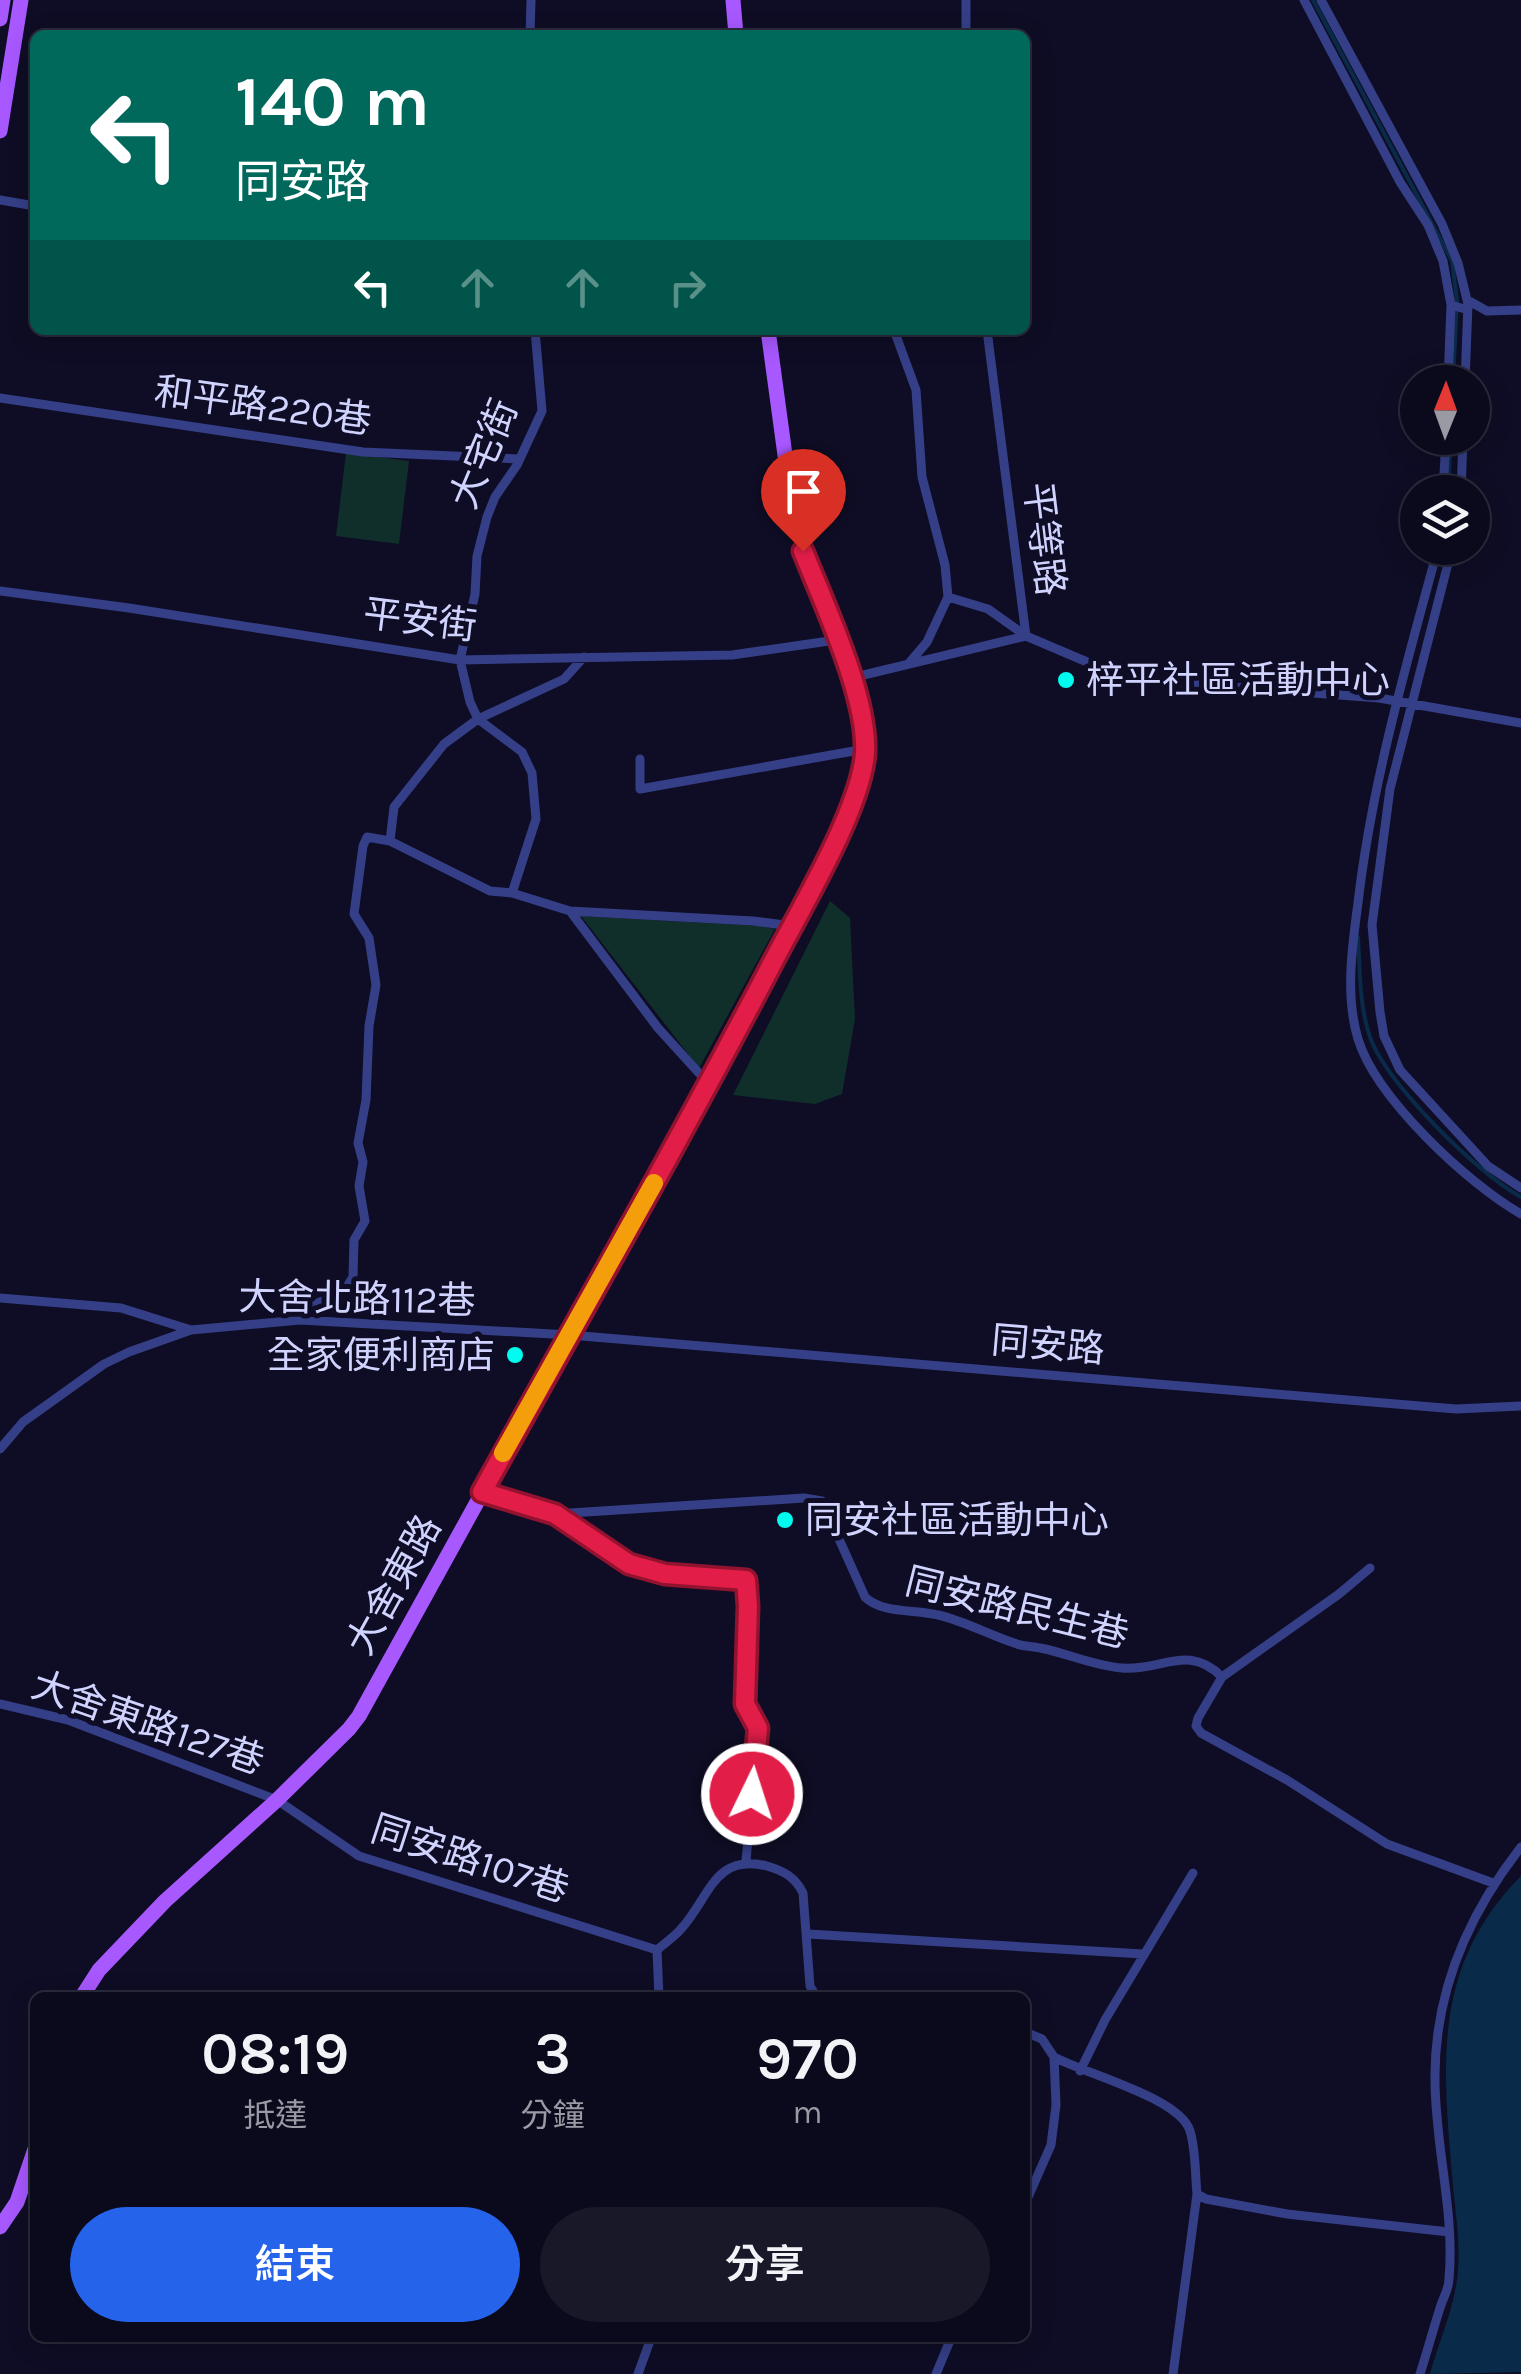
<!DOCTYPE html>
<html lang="zh-TW">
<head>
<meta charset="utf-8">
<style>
  :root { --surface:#0a0a1c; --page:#181829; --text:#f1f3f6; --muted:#999aa3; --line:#2a2b3b; --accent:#2563eb }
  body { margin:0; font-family:Karla,"Noto Sans TC",sans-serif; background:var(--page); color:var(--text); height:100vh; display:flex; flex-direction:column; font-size:38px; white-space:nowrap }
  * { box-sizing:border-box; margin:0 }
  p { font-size:32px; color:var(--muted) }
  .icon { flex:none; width:55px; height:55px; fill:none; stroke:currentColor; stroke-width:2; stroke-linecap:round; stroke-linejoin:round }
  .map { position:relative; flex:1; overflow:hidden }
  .drawer { position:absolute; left:30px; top:1992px; width:1000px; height:350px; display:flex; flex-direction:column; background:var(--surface); border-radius:15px; box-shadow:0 5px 25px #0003,0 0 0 2px var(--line) }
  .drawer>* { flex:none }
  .hud { position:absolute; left:30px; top:30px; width:1000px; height:305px; border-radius:15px; box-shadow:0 5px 25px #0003,0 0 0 2px var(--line); background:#00695c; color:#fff; overflow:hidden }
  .needle { width:65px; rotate:1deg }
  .fabs { position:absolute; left:1400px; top:365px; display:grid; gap:20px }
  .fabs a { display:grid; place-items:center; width:90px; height:90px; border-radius:50%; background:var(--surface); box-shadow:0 5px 25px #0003,0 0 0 2px var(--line); font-size:50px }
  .pin { position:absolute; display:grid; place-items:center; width:85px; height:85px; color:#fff; margin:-102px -42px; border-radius:50% 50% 50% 0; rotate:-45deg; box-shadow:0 0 10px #0007 }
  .pin .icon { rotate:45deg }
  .me { position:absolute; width:110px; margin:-55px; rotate:4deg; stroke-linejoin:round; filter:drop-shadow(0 0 8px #0008) }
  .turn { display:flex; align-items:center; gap:35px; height:210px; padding:0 40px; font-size:45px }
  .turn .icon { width:130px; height:130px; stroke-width:2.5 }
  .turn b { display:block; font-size:70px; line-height:85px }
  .lanes { display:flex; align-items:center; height:95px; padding:0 40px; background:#0003; justify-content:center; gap:50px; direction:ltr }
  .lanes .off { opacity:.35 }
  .eta { display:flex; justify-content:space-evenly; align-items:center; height:170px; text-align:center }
  .eta b { font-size:60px; font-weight:600; line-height:70px }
  .cta { display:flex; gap:20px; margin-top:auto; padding:20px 40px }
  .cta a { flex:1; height:115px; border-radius:60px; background:var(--accent); color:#fff; font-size:40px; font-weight:600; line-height:115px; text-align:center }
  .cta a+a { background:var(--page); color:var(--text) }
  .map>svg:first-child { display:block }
</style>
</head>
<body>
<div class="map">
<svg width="1521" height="2374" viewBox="0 0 1521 2374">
  <rect width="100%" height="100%" fill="#0e0d25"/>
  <path fill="#102f2a" d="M346 453 409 461 399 544 336 536Z
    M830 901 850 918 855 1019 842 1094 815 1104 733 1095Z
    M581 916 760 926 775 929 699 1068Z"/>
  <path fill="#092a48" d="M1521 1876V2372L1430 2374C1438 2345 1451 2315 1456 2286 1462 2254 1456 2218 1453 2186 1443 2068 1430 1968 1521 1876Z"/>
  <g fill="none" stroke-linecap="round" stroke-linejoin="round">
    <path stroke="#092a48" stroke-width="4" d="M1313 0 1452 261 1457 300 1453 382
      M1448 492 1451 438
      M1358 937C1360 969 1359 1006 1370 1037 1385 1082 1478 1174 1521 1197"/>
    <path stroke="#353f87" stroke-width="9" d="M1304 0 1400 182 1428 225 1443 261 1451 305 1448 382
      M1321 0 1442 224 1458 263 1468 304 1465 382
      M530 35 531 0
      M966 35V0
      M0 200 35 206
      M1451 305 1465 309 1471 302 1487 311 1521 310
      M894 330 916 390 922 477 945 565 948 597 927 642 910 662
      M0 398 363 452 519 459
      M1443 492 1446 438
      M1461 492 1463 438
      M1438 548C1406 666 1372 782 1358 903 1352 947 1345 996 1358 1039 1376 1098 1468 1184 1521 1214
      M1452 548 1390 789 1372 925 1380 1012 1384 1036 1400 1070 1488 1166 1521 1188
      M0 591 129 608 460 660 732 655 836 640
      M948 597 988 609 1026 636 1127 679 1379 698 1521 723
      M851 678 1026 636 987 330
      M640 759V789L865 749
      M390 841 394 807 444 744 478 719 564 679 584 657
      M512 893 536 819 532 773 522 752 478 719 470 702 460 660 475 594 477 556 487 517 495 497 517 465 542 411 535 330
      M570 911 658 1028 708 1083
      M0 1298 121 1308 191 1330
      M300 1320 315 1304 343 1293 353 1277 354 1240 365 1221 359 1186 363 1162 358 1143 366 1100 369 1026 376 985 369 938 354 914 363 846 367 837 390 841 490 891 512 893 570 911 753 921 792 926
      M0 1449 23 1422 104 1364 129 1352 191 1330 300 1320 570 1335 1456 1409 1521 1406
      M482 1492 555 1514 804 1498 822 1501 865 1597C882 1614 916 1609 938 1615 965 1621 991 1636 1017 1644 1025 1647 1032 1646 1040 1648 1067 1653 1094 1666 1122 1668 1162 1671 1188 1643 1222 1677L1198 1718 1196 1726 1201 1733 1287 1780 1387 1844 1493 1883
      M557 1515 629 1564 665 1574 741 1578 748 1583 745 1704 758 1728 746 1861
      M1222 1677 1339 1594 1370 1568
      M0 1704 68 1720 277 1800 359 1856 657 1950
      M808 1934 1143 1954
      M657 1950C665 1943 674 1937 681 1929 710 1897 714 1853 767 1866 784 1871 795 1877 803 1893L810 1986 817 1998
      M657 1950 659 1998
      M1025 2032 1042 2039 1054 2057 1056 2105 1051 2145 1025 2204
      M1054 2057C1086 2074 1180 2098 1190 2131 1196 2150 1195 2175 1197 2194L1206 2199 1287 2214 1449 2232
      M1080 2071 1105 2020 1193 1873
      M638 2374 651 2338
      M936 2374 951 2338
      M1173 2374 1197 2194
      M1420 2374C1427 2352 1433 2330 1440 2308 1443 2298 1449 2289 1449 2279 1455 2212 1435 2146 1435 2080 1434 1992 1468 1915 1521 1847"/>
    <path stroke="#a758ff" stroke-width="15" d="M733 0 736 35
      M0 19 3 0
      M0 131 21 0
      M81 1998 99 1970 165 1901 277 1800 349 1729 359 1716 740 1026 851 804 863 769 865 749 861 712 793 514 768 330
      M0 2227 17 2202 35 2149"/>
  </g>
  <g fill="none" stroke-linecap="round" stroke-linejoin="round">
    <g stroke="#92132f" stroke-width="25">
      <path id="route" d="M752 1794 758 1728 745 1704 748 1606 746 1580 665 1574 629 1564 555 1514 482 1492C580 1315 680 1140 774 960 801 908 861 809 865 753 868 697 824 604 803 551"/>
    </g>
    <use href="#route" stroke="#e11d48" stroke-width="18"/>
    <path stroke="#f59e0b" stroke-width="18" d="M503 1453 654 1183"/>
  </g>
  <g fill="#00fcef" stroke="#0e0d25" stroke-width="4">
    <circle cx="1066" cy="680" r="10"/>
    <circle cx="515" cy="1355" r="10"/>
    <circle cx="785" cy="1520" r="10"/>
  </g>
  <g text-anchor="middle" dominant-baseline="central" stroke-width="10" stroke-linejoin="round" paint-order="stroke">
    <g font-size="38" fill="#d1d3ff" stroke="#0e0d25">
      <text transform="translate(263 406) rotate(8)">和平路220巷</text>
      <text transform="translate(484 454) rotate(-67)">大宅街</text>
      <text transform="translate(1044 539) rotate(83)">平等路</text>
      <text transform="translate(420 620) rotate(7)">平安街</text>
      <text transform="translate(357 1299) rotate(1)">大舍北路112巷</text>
      <text transform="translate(1048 1345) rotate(5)">同安路</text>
      <text transform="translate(394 1585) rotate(-61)">大舍東路</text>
      <text transform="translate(1017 1608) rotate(14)">同安路民生巷</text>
      <text transform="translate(148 1723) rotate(19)">大舍東路127巷</text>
      <text transform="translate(470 1859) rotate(18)">同安路107巷</text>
    </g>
    <g font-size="38" fill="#d1d3ff" stroke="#0e0d25" text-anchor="start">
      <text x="1086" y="680">梓平社區活動中心</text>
      <text x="495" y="1355" text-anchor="end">全家便利商店</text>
      <text x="805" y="1520">同安社區活動中心</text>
    </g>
  </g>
</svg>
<div class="fabs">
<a><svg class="needle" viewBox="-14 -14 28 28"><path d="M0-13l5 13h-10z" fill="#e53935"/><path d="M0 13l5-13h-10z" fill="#999aa3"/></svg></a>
<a><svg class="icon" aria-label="layers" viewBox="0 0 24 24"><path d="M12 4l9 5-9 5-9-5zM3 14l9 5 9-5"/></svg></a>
</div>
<div class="pin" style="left:803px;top:551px;background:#d93025"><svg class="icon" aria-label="arrive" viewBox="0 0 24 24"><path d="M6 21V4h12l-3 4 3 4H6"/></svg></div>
<svg class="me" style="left:752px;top:1794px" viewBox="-20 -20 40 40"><circle r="17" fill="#e11d48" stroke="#fff" stroke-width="3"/><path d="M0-11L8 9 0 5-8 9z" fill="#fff"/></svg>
<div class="hud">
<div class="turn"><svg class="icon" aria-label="left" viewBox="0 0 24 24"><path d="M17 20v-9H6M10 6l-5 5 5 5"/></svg><div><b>140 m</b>同安路</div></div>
<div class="lanes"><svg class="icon" aria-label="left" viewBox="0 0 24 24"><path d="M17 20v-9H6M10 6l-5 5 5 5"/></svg><svg class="icon off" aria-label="ahead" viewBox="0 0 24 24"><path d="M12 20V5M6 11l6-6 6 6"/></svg><svg class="icon off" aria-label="ahead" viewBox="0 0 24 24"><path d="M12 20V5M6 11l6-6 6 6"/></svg><svg class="icon off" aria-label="right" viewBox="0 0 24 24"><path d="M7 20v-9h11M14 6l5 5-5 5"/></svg></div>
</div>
<section class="drawer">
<div class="eta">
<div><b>08:19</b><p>抵達</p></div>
<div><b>3</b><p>分鐘</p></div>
<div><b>970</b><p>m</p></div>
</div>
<div class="cta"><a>結束</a><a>分享</a></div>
</section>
</div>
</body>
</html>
